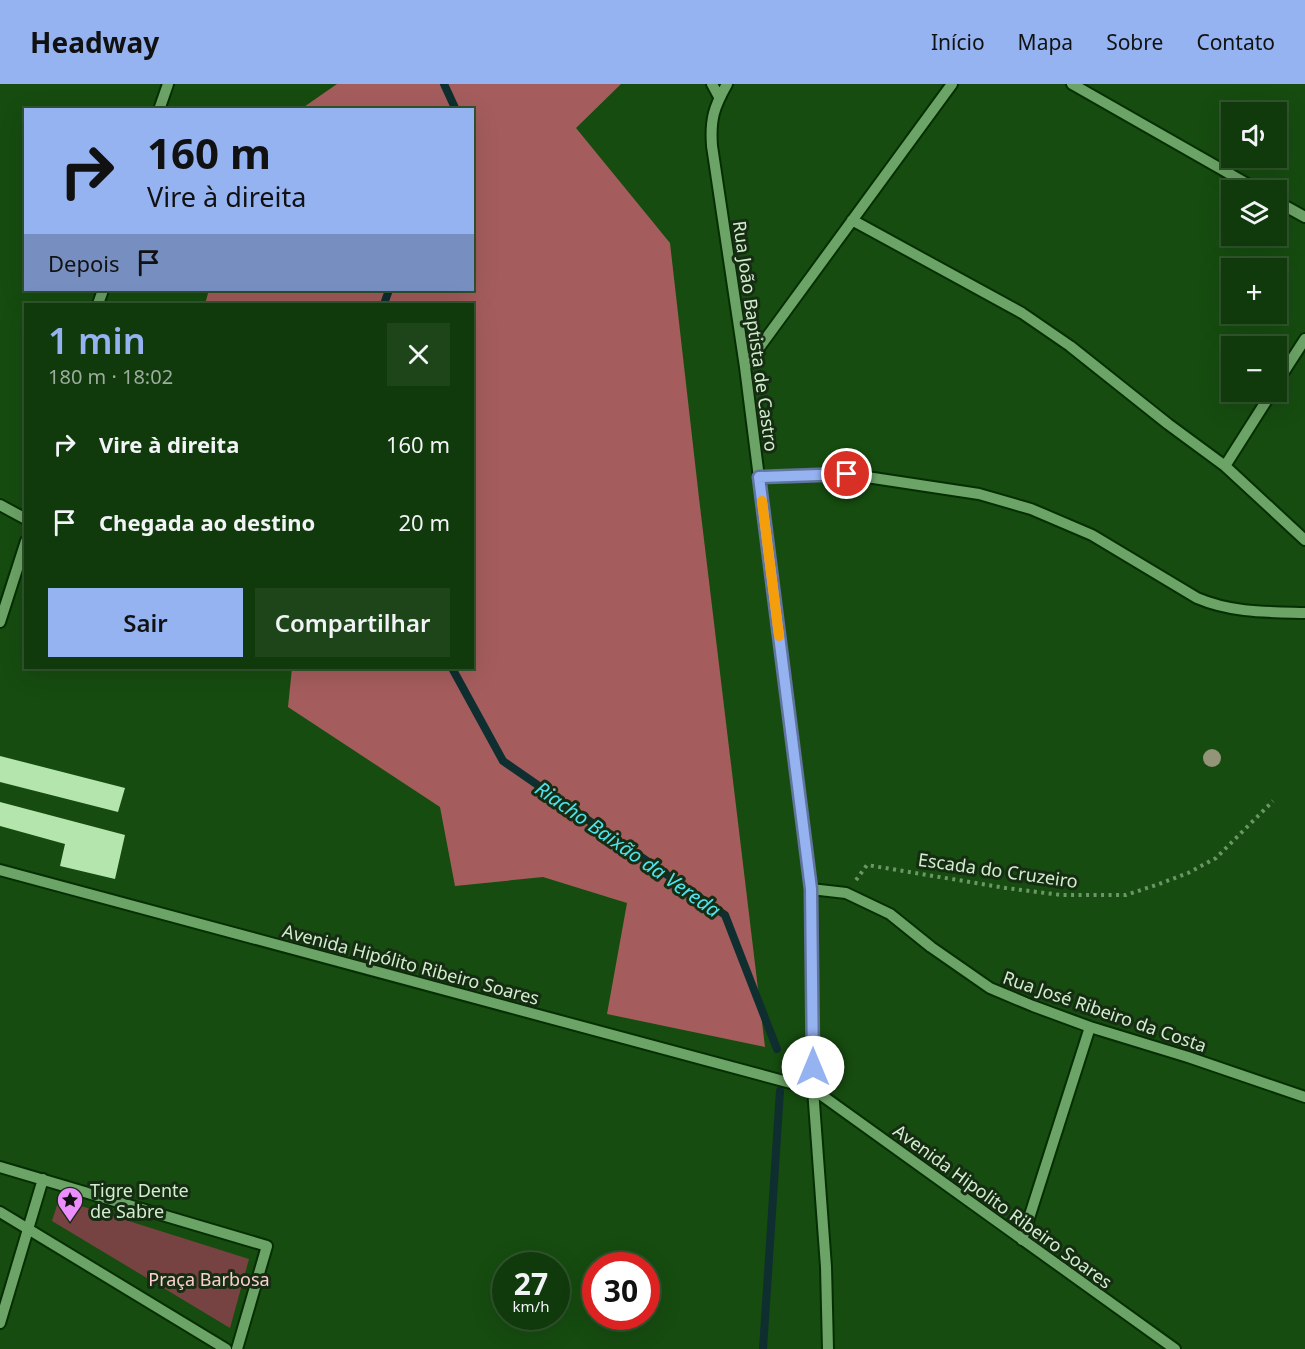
<!DOCTYPE html>
<html lang="pt">
<head>
<meta charset="utf-8">
<style>
  :root { --surface:#10390c; --page:#1e441a; --text:#f1f3f6; --muted:#9cac9d; --line:#30532d; --accent:#95b2f1 }
  body { margin:0; font-family:"Noto Sans",sans-serif; background:var(--page); color:var(--text); height:100vh; display:flex; flex-direction:column; font-size:22px; white-space:nowrap }
  * { box-sizing:border-box; margin:0 }
  p { font-size:20px; color:var(--muted) }
  .icon { flex:none; width:33px; height:33px; fill:none; stroke:currentColor; stroke-width:2; stroke-linecap:round; stroke-linejoin:round }
  .map { position:relative; flex:1; overflow:hidden }
  .drawer { position:absolute; left:24px; top:219px; width:450px; height:366px; display:flex; flex-direction:column; background:var(--surface); border-radius:0px; box-shadow:0 6px 24px #0002,0 0 0 2px var(--line) }
  .drawer>* { flex:none }
  .top-card { position:absolute; left:24px; top:24px; width:450px; height:183px; border-radius:0px; box-shadow:0 6px 24px #0002,0 0 0 2px var(--line); background:#95b2f1; color:#111; overflow:hidden }
  .controls { position:absolute; left:1221px; top:18px; display:grid; gap:12px }
  .controls a { display:grid; place-items:center; width:66px; height:66px; border-radius:0px; background:var(--surface); box-shadow:0 6px 24px #0002,0 0 0 2px var(--line); font-size:30px }
  .speed { position:absolute; left:492px; top:1168px; display:flex; gap:12px; font-size:30px; font-weight:700; text-align:center }
  .speed>* { display:grid; place-content:center; width:78px; height:78px; border-radius:50%; background:var(--surface); box-shadow:0 6px 24px #0002,0 0 0 2px var(--line); line-height:1 }
  .speed small { font-size:15px; font-weight:400 }
  .speed .limit { border:9px solid #d22; background:#fff; color:#111 }
  .pin { position:absolute; display:grid; place-items:center; width:51px; height:51px; color:#fff; margin:-26px; border:3px solid #fff; border-radius:50%; box-shadow:0 2px 6px #0007 }
  .me { position:absolute; width:66px; margin:-33px; rotate:0deg; stroke-linejoin:round; filter:drop-shadow(0 0 4px #0008) }
  .turn { display:flex; align-items:center; gap:21px; height:126px; padding:0 24px; font-size:27px }
  .turn .icon { width:78px; height:78px; stroke-width:2.5 }
  .turn b { display:block; font-size:42px; line-height:51px }
  .then { display:flex; align-items:center; height:57px; padding:0 24px; background:#0003; gap:12px; font-size:22px }
  .round { display:grid; place-items:center; flex:none; width:63px; height:63px; border-radius:0px; background:var(--page) }
  .overview { display:flex; align-items:center; justify-content:space-between; height:102px; padding:0 24px }
  h1 { font-size:36px; font-weight:600; line-height:45px; color:var(--accent) }
  .action { display:flex; gap:12px; margin-top:auto; padding:12px 24px }
  .action a { flex:1; height:69px; border-radius:0px; background:var(--accent); color:#111; font-size:24px; font-weight:600; line-height:69px; text-align:center }
  .action a+a { background:var(--page); color:var(--text) }
  ul { padding:0; list-style:none }
  li { display:flex; align-items:center; gap:18px; height:78px; padding:0 24px }
  li div { flex:1 }
  li b { display:block; font-size:22px }
  li em { font-style:normal }
  header { display:flex; align-items:center; gap:36px; box-sizing:border-box; height:84px; padding:0 30px; background:var(--accent); color:#111 }
  header strong { font-size:28px }
  nav { display:flex; gap:33px; margin-inline-start:auto; font-size:21px }
  .map>svg:first-child { display:block }
</style>
</head>
<body>
<header>
<strong>Headway</strong>
<nav><a>Início</a><a>Mapa</a><a>Sobre</a><a>Contato</a></nav>
</header>
<div class="map">
<svg width="1305" height="1265" viewBox="0 0 1305 1265">
  <rect width="100%" height="100%" fill="#164c10"/>
  <path fill="#774342" d="M59 1115 249 1175 230 1244 52 1137Z"/>
  <path fill="#a45d5c" d="M337 0H621L576 44 670 159 699 414 765 963 607 930 627 819 543 793 455 802 440 723 288 623 292 584H472V220H205L209 206H472V26L301 25Z"/>
  <g fill="none" stroke-linecap="round" stroke-linejoin="round">
    <path stroke="#0e2e30" stroke-width="8" d="M444 0 456 26
      M384 220 389 206
      M452 584 503 677 725 831 777 965
      M763 1265 780 1007"/>
  </g>
  <path fill="#b3e5ac" d="M0 672 125 704 118 728 0 698Z
    M0 718 125 751 115 795 60 782 65 760 0 742Z"/>
  <g fill="none" stroke-linecap="round" stroke-linejoin="round">
    <g stroke="#052f03" stroke-width="14">
      <path id="minor" d="M712 0 719 13
        M727 0C714 23 710 35 712 62L745 283 811 805 813 1005 826 1183 828 1265
        M1072 0 1258 106
        M159 26 168 0
        M1276 117 1305 133
        M852 136 1022 229 1070 262 1168 340 1225 382 1305 456
        M98 220 103 206
        M745 283 952 0
        M1276 300 1305 255
        M1225 382 1272 308
        M759 393 847 390 979 410 1031 425 1092 451 1197 514C1232 529 1268 528 1305 529
        M0 421 26 435
        M0 538 26 457
        M0 786 813 1005 1175 1265
        M811 805 846 809 890 830 931 863 990 904 1033 922 1090 943 1188 973 1305 1013
        M0 1083 267 1162 237 1265
        M0 1128 226 1265
        M1022 1156 1090 943
        M0 1239 43 1095"/>
    </g>
    <path stroke="#6c9667" stroke-width="4" stroke-dasharray="3 4.5" stroke-linecap="butt" d="M856 796 867 781 1006 804 1061 811H1126L1159 800 1188 789 1216 774 1273 717"/>
    <use href="#minor" stroke="#6ca366" stroke-width="10"/>
  </g>
  <circle fill="#939478" cx="1212" cy="674" r="9"/>
  <g fill="none" stroke-linecap="round" stroke-linejoin="round">
    <g stroke="#61749d" stroke-width="15">
      <path id="route" d="M813 983 811 805 759 393 847 390"/>
    </g>
    <use href="#route" stroke="#95b2f1" stroke-width="10"/>
    <path stroke="#f59e0b" stroke-width="10" d="M762 417 779 552"/>
  </g>
  <defs>
    <g id="sight-pin" transform="scale(1.35)"><path d="M0 17L-7.5 6A9.5 9.5 0 1 1 7.5 6Z" fill="#eb8dfb" stroke="#162c13"/><path d="M0-6L1.8-2.2L6-1.7L2.9 1.2L3.7 5.4L0 3.3L-3.7 5.4L-2.9 1.2L-6-1.7L-1.8-2.2Z" fill="#111"/></g>
  </defs>
  <g fill-rule="evenodd">
    <use href="#sight-pin" x="70" y="1116"/>
  </g>
  <g text-anchor="middle" dominant-baseline="central" stroke-width="6" stroke-linejoin="round" paint-order="stroke">
    <g font-size="18" fill="#d2eece" stroke="#162c13">
      <text transform="translate(756 252) rotate(82)">Rua João Baptista de Castro</text>
      <text transform="translate(998 786) rotate(8)">Escada do Cruzeiro</text>
      <text transform="translate(411 880) rotate(15)">Avenida Hipólito Ribeiro Soares</text>
      <text transform="translate(1105 927) rotate(19)">Rua José Ribeiro da Costa</text>
      <text transform="translate(1003 1122) rotate(36)">Avenida Hipolito Ribeiro Soares</text>
    </g>
    <g font-size="18" fill="#d2eece" stroke="#162c13" text-anchor="start">
      <text x="90" y="1106">Tigre Dente<tspan x="90" dy="21">de Sabre</tspan></text>
    </g>
    <g font-size="18" fill="#facfcd" stroke="#162c13">
      <text x="209" y="1195">Praça Barbosa</text>
    </g>
    <g font-size="20" font-style="italic" fill="#50e2ec" stroke="#162c13">
      <text transform="translate(628 765) rotate(35)">Riacho Baixão da Vereda</text>
    </g>
  </g>
</svg>
<div class="controls">
<a><svg class="icon" aria-label="sound" viewBox="0 0 24 24"><path d="M4 9h4l5-4v14l-5-4H4zM17 9q2 3 0 6"/></svg></a>
<a><svg class="icon" aria-label="layers" viewBox="0 0 24 24"><path d="M12 4l9 5-9 5-9-5zM3 14l9 5 9-5"/></svg></a>
<a>+</a>
<a>−</a>
</div>
<div class="speed"><div>27<small>km/h</small></div><div class="limit">30</div></div>
<div class="pin" style="left:847px;top:390px;background:#d93025"><svg class="icon" aria-label="arrive" viewBox="0 0 24 24"><path d="M6 21V4h12l-3 4 3 4H6"/></svg></div>
<svg class="me" style="left:813px;top:983px" viewBox="-20 -20 40 40"><circle r="19" fill="#fff"/><path d="M0-13L10 11 0 6-10 11z" fill="#95b2f1"/></svg>
<div class="top-card">
<div class="turn"><svg class="icon" aria-label="right" viewBox="0 0 24 24"><path d="M7 20v-9h11M14 6l5 5-5 5"/></svg><div><b>160 m</b>Vire à direita</div></div>
<div class="then">Depois<svg class="icon" aria-label="arrive" viewBox="0 0 24 24"><path d="M6 21V4h12l-3 4 3 4H6"/></svg></div>
</div>
<section class="drawer">
<div class="overview"><div><h1>1 min</h1><p>180 m · 18:02</p></div><a class="round"><svg class="icon" aria-label="close" viewBox="0 0 24 24"><path d="M6 6l12 12M18 6L6 18"/></svg></a></div>
<ul>
<li><svg class="icon" aria-label="right" viewBox="0 0 24 24"><path d="M7 20v-9h11M14 6l5 5-5 5"/></svg><div><b>Vire à direita</b></div><em>160 m</em></li>
<li><svg class="icon" aria-label="arrive" viewBox="0 0 24 24"><path d="M6 21V4h12l-3 4 3 4H6"/></svg><div><b>Chegada ao destino</b></div><em>20 m</em></li>
</ul>
<div class="action"><a>Sair</a><a>Compartilhar</a></div>
</section>
</div>
</body>
</html>
